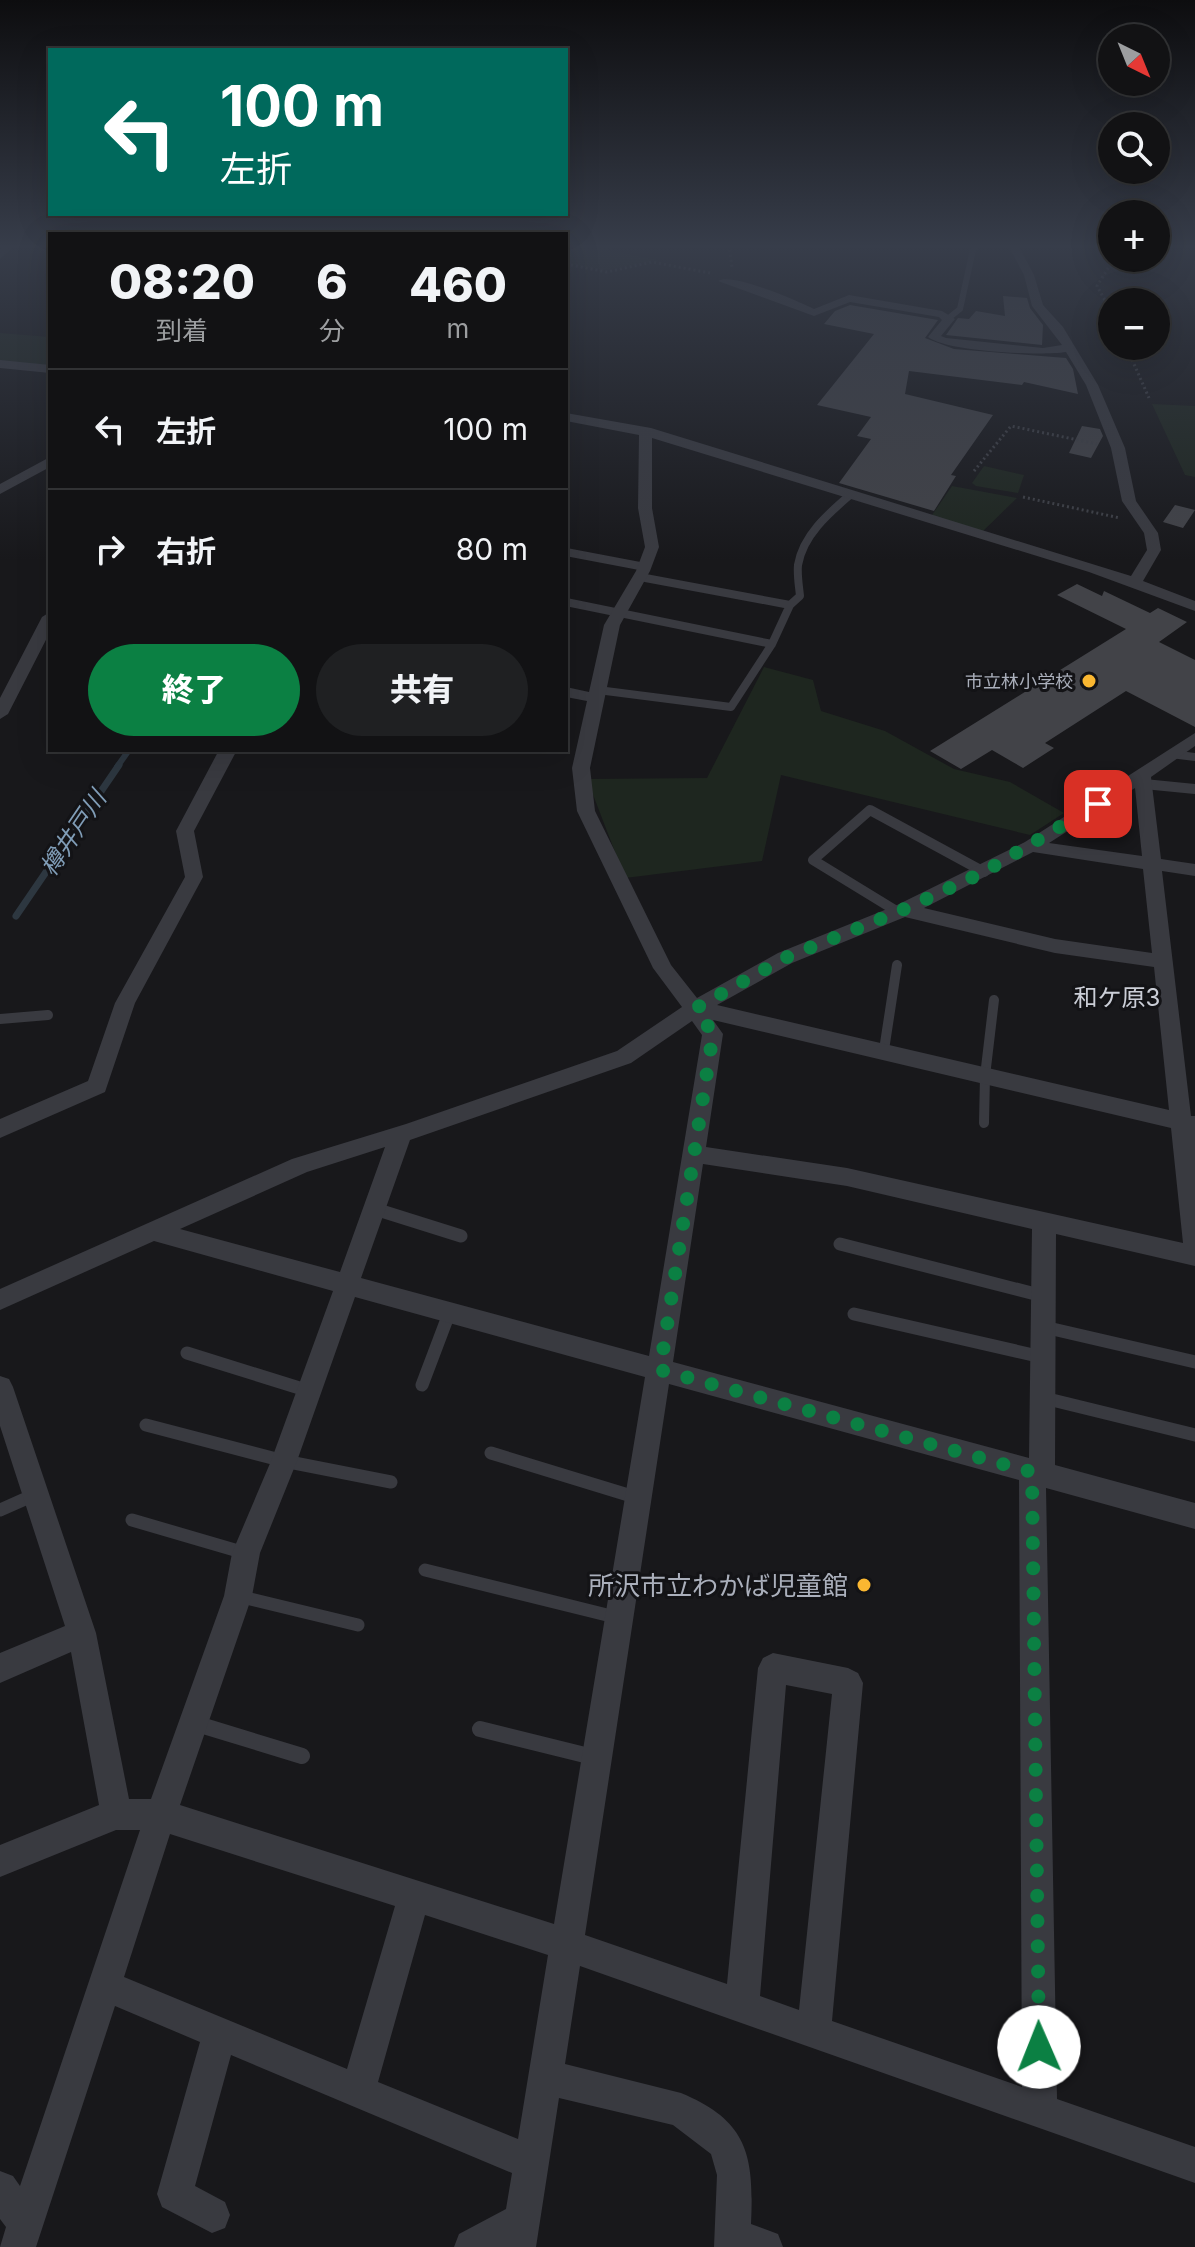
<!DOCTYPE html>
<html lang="ja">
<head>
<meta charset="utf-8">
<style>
  :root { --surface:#121214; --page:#1f2022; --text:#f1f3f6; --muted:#9c9ea0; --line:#313234; --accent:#0b8043 }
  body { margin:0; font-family:Inter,"Noto Sans JP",sans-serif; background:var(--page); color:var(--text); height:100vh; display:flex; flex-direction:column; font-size:30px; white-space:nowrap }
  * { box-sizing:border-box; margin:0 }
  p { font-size:26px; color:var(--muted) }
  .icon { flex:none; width:44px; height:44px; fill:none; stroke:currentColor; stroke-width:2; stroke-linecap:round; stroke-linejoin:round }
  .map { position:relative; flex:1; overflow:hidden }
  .side { position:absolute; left:48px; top:232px; width:520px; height:520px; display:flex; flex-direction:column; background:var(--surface); border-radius:0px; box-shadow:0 8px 32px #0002,0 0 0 2px var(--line) }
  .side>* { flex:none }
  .guide { position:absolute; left:48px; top:48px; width:520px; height:168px; border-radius:0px; box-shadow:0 8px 32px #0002,0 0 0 2px var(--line); background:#00695c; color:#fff; overflow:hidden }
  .needle { width:52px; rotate:137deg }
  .controls { position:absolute; left:1098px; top:24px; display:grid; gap:16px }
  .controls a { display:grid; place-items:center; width:72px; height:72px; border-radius:50%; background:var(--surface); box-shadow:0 8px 32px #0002,0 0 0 2px var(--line); font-size:40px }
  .pin { position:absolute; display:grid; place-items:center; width:68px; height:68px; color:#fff; margin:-34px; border-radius:16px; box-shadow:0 4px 12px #0006 }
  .me { position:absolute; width:88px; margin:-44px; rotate:359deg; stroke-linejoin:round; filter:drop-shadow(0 0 6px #0008) }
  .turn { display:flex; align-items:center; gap:28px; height:168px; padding:0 40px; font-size:36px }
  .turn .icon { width:104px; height:104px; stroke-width:2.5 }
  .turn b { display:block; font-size:56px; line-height:68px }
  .eta { display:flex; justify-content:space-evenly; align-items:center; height:136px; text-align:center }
  .eta b { font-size:48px; font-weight:800; line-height:56px }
  .button { display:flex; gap:16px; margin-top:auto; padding:16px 40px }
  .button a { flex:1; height:92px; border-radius:48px; background:var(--accent); color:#fff; font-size:32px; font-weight:800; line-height:92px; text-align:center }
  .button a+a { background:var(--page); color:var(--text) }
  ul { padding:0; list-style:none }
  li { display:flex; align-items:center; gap:24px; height:120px; padding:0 40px; border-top:2px solid var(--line) }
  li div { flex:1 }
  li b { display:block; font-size:30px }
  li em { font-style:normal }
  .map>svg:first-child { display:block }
</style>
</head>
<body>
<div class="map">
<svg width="1195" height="2247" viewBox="0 0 1195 2247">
  <rect width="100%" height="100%" fill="#18181b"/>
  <path fill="#1e261f" d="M566 245H616L608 250 657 260 605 270 566 264Z
    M0 333 50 337V367L0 361Z
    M1152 404 1195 406V477L1185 475Z
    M984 466 1024 475 1018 493 976 486 972 483Z
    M952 486 1017 498 981 533 930 518Z
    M764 667 813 680 821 711 885 731 954 769 1010 782 1064 813 1030 835 781 775 762 861 625 878 587 779 707 778Z"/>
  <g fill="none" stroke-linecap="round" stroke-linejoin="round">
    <path stroke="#2d3740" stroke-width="6" d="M117 767 129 750"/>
    <path stroke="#2d3740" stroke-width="7" d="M16 916 119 765"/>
  </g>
  <path fill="#424348" d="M1003 296 1027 298 1030 308 1043 325 1042 345 946 335 958 318 969 319 976 311 1005 316Z
    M850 305 938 320 925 338 954 349 1066 358 1073 369 1078 394 1024 382 1022 385 909 371 905 394 993 415 951 475 956 476 934 511 839 483 871 439 857 436 871 417 817 405 874 334 824 324 835 311Z
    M1082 426 1100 429 1103 436 1091 458 1069 453Z
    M1175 505 1195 510 1183 528 1163 522Z
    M1077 584 1102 596 1104 591 1150 613 1158 608 1187 622 1159 642 1195 660V727L1126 691 1045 743 1054 748 1023 768 992 750 961 769 930 751 1126 629 1057 595Z"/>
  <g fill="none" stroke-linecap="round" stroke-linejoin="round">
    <path stroke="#3f4147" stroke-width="3" stroke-dasharray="2 3" stroke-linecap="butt" d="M729 245 732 267
      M1106 245 1112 262 1097 286 1112 313
      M566 264 607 272 652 262 710 273
      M1126 346 1149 398
      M974 471 1011 426 1097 444
      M1023 497 1120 518"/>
    <path stroke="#393a40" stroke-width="6" d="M950 317 960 309 974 245"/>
    <path stroke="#393a40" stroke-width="8" d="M566 552 645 567
      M640 577 790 605 800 596C799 586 797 575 798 565 803 535 829 513 850 495
      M566 602 772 644
      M598 690 731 707 772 644 790 605
      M1171 754 1195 757"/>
    <path stroke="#393a40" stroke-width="10" d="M1144 784 1195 789
      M898 912 813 860 870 810 984 872
      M0 1019 48 1015
      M884 1050 897 965
      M984 1123 985 1076 994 1000"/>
    <path stroke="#393a40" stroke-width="13" d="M375 1209 461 1236
      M840 1244 1043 1296
      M854 1314 1042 1357
      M1044 1327 1195 1362
      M187 1353 309 1391
      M422 1385 450 1311
      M1044 1398 1195 1435
      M146 1425 284 1461 391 1482
      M491 1453 638 1498
      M0 1510 34 1495
      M132 1520 245 1553
      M425 1570 619 1618
      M238 1596 358 1625"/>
    <path stroke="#393a40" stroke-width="16" d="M194 1723 302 1756
      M480 1729 597 1758"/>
    <path fill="#393a40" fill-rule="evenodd" d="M4 245H15L0 259V250Z
      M1008 245H1018L1034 275 1043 305 1063 327 1098 385 1125 448 1136 501 1158 533 1161 550 1143 581 1195 601V611L1089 572 652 438V508L659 547 650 571 620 625 590 768 595 811 671 965 697 998 778 953 897 905 1025 842 1195 733V746L1151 777 1161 859 1195 864V876L1162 871 1191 1116H1195V1266L1056 1234 1055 1465 1195 1503V1529L1046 1488 1057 2099 1195 2147V2183L580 1966 565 2064 681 2093C749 2121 754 2157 751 2224L778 2234 783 2247H714L717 2175 711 2154 673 2125 559 2098 536 2247H454L459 2234 506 2209 512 2173 231 2055 195 2186 225 2202 230 2215 225 2228 212 2233 162 2207 157 2194 200 2042 115 2006 36 2247H0L6 2227 0 2219V2171L13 2176 20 2186 140 1830H116L0 1877V1845L99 1805 71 1652 0 1683V1653L65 1626 0 1426V1376L9 1379 13 1387 96 1633 129 1799H151L224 1596 232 1553 271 1461 333 1291 154 1241 0 1310V1289L292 1159 406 1124 617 1051 682 1007 653 968 577 811 572 768 587 701 566 697V687L589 692 604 625 636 571 645 547 638 508 639 435 566 421V413L651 428 1131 576 1147 550 1144 533 1122 501 1111 448 1086 385 1066 352C1040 356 948 352 928 337L942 320 939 317 850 302 814 316 718 281C732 272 797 301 814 309L849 295 942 311 955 319 941 336 946 338 1043 348 1062 345 1032 306 1024 275ZM1135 788 1142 856 1049 843ZM1033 852 1143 869 1152 953 1055 939 924 908ZM905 917 1055 953 1154 967 1169 1110 717 1005 792 963ZM713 1020 1171 1128 1183 1243 847 1168 706 1147 723 1034ZM692 1021 702 1035 649 1356 361 1278 410 1140 631 1063ZM385 1147 340 1272 180 1229 307 1172ZM703 1164 847 1186 1032 1229 1029 1458 673 1362ZM355 1297 645 1377 554 1924 180 1805 252 1596 260 1553 297 1461ZM669 1384 1019 1480 1022 2087 832 2021 863 1683 858 1673 848 1668 773 1653 763 1658 758 1668 727 1984 585 1935ZM786 1685 832 1694 799 2010 760 1996ZM170 1834 395 1906 347 2069 124 1977ZM425 1915 548 1955 518 2139 378 2082Z
      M0 360 50 365V373L0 368Z
      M50 457V467L0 494V484Z
      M50 612V632L8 714 0 719V698L42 617Z
      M219 750H237L194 831 203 877 135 1003 105 1092 0 1138V1119L88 1081 115 1003 185 877 176 831Z"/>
  </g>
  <linearGradient id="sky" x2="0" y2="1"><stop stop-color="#0d0d0f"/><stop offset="0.44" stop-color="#373d4a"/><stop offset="1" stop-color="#373d4a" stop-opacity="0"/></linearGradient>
  <rect width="1195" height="560" fill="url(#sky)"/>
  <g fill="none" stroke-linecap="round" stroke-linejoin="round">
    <path stroke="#0b8043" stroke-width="14" stroke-dasharray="0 25.2" d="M1039 2047 1032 1472 660 1370 713 1034 696 1008 785 958 898 912 984 872 1098 804"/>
  </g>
  <g fill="#fab731" stroke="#131316" stroke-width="3">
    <circle cx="1089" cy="681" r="8"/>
    <circle cx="864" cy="1585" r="8"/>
  </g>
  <g text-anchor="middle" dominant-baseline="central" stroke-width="6" stroke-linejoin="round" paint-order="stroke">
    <g font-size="18" fill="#aaafbb" stroke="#131316" text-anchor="end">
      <text x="1073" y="681">市立林小学校</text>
    </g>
    <g font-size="24" font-style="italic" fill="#809db7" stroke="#131316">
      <text transform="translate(73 833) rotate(-56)">樽井戸川</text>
    </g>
    <g font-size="24" fill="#cbced7" stroke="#131316">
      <text x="1117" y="997">和ケ原3</text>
    </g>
    <g font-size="26" fill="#aaafbb" stroke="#131316" text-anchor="end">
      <text x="848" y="1585">所沢市立わかば児童館</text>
    </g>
  </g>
</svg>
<div class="controls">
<a><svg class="needle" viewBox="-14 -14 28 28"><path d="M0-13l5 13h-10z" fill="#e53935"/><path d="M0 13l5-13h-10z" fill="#9c9ea0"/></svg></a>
<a><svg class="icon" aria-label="search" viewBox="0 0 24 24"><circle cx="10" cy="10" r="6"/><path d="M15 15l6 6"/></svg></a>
<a>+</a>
<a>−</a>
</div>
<div class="pin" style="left:1098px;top:804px;background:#d93025"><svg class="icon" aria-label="arrive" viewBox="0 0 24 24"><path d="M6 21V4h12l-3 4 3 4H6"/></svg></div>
<svg class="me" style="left:1039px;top:2047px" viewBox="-20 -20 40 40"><circle r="19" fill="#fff"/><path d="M0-13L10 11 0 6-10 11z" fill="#0b8043"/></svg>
<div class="guide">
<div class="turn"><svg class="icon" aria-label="left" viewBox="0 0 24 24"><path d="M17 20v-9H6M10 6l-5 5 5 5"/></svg><div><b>100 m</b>左折</div></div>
</div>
<section class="side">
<div class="eta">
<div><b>08:20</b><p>到着</p></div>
<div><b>6</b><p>分</p></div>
<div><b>460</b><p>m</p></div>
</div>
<ul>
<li><svg class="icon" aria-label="left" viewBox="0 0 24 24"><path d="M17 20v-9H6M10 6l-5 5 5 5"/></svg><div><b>左折</b></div><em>100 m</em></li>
<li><svg class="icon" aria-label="right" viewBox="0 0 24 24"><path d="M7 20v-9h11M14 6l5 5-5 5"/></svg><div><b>右折</b></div><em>80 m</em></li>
</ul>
<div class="button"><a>終了</a><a>共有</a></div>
</section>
</div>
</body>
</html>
